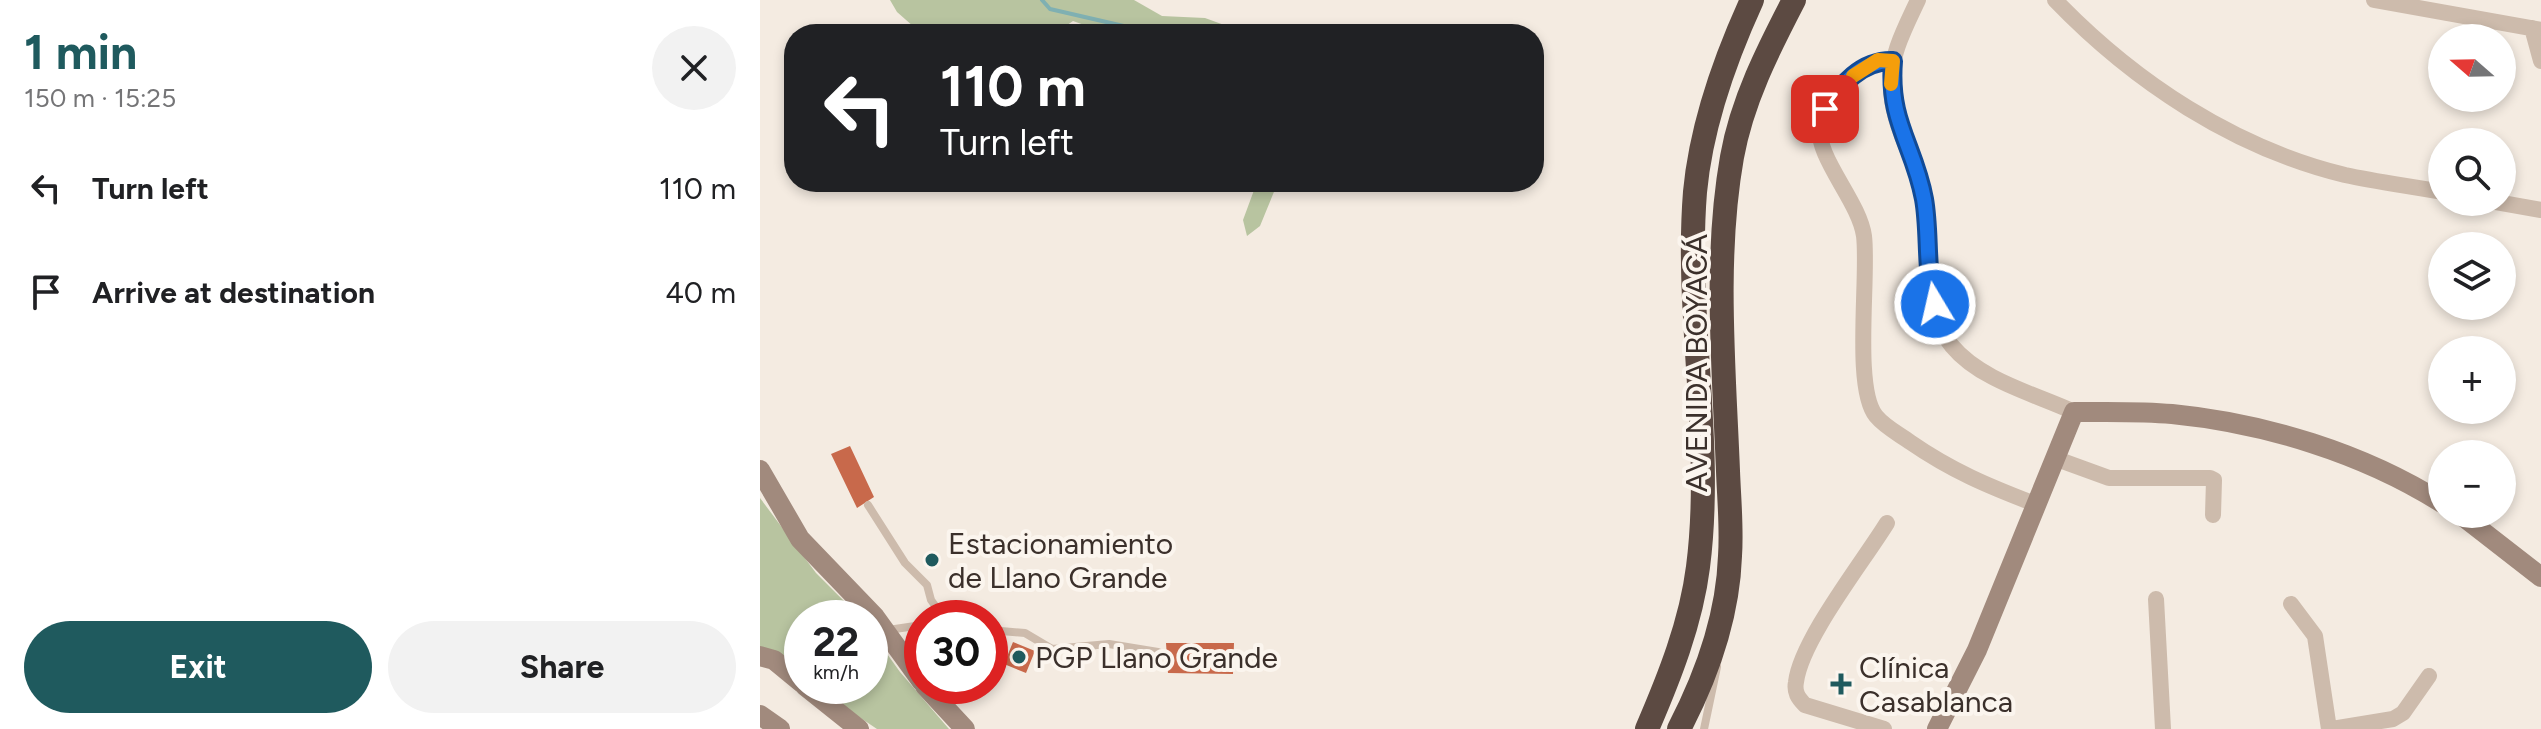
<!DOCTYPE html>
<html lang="en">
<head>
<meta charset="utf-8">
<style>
  :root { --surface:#fff; --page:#f2f2f2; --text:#202124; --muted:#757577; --accent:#1f5a5e }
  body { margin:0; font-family:Figtree,sans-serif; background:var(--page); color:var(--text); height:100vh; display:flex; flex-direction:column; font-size:30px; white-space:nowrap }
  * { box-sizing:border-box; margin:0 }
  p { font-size:26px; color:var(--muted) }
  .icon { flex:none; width:44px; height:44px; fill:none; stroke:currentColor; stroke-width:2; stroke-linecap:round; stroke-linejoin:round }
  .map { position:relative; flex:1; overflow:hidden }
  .details { display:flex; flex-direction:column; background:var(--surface); width:760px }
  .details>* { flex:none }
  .guide { position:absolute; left:24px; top:24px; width:760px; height:168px; border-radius:32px; box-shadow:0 4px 12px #0003; background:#202124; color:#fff; overflow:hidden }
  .needle { width:52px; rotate:290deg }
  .controls { position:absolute; left:1668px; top:24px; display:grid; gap:16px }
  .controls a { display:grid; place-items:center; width:88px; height:88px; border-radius:50%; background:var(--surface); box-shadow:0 4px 12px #0003; font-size:40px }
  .speed { position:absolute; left:24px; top:600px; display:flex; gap:16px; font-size:40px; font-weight:700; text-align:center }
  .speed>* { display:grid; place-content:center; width:104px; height:104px; border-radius:50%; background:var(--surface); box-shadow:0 4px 12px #0003; line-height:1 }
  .speed small { font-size:20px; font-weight:400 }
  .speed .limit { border:12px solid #d22; background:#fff; color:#111 }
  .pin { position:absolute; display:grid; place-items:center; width:68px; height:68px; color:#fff; margin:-34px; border-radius:16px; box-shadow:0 4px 12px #0006 }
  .me { position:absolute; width:88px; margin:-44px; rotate:351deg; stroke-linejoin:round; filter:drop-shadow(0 0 6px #0008) }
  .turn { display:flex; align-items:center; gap:28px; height:168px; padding:0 24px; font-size:36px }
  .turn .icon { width:104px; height:104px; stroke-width:2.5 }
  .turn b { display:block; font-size:56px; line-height:68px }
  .round { display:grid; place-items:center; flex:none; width:84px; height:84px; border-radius:42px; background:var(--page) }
  .summary { display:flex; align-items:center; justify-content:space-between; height:136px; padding:0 24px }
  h1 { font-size:48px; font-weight:700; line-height:60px; color:var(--accent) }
  .button { display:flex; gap:16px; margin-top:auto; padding:16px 24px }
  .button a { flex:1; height:92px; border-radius:48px; background:var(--accent); color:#fff; font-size:32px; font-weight:700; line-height:92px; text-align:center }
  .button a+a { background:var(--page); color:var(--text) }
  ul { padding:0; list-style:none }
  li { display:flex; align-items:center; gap:24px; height:104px; padding:0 24px }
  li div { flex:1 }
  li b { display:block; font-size:30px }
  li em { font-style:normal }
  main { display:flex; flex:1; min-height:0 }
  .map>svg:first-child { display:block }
</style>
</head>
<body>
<main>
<section class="details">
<div class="summary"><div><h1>1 min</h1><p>150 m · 15:25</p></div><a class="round"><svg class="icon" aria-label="close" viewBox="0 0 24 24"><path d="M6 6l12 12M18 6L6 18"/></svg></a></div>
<ul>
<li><svg class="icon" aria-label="left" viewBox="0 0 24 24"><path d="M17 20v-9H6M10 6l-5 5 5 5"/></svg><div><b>Turn left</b></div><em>110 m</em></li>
<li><svg class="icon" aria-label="arrive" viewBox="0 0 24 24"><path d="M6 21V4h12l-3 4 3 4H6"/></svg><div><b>Arrive at destination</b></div><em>40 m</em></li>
</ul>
<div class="button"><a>Exit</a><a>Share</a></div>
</section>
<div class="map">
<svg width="1781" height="729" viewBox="0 0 1781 729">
  <rect width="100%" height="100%" fill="#f4ebe1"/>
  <path fill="#b8c4a0" d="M130 0H374L402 16 445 18 489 34H363L344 32 313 21 294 34H162L137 12Z
    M497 182H518L500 226 487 236 483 220Z
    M0 498 56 573 101 618H42V679L0 653Z
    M110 630 140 672 189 729H117L53 686H110Z"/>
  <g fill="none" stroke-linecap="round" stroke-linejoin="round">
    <path stroke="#7fb0b2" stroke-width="4" d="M282 0 290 9 368 27"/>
  </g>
  <path fill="#c8694b" d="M90 446 114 497 97 508 71 454Z
    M253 642 275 651 266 673 244 664Z
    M406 643H474L473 674 408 673Z"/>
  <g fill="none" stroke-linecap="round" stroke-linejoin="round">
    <path stroke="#cdbbac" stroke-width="8" d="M108 505 145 563 167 585 171 600 184 618
      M128 630 162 625
      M230 630 265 633 292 649 349 644 398 652
      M944 729 957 667"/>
    <path stroke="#cdbbac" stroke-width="16" d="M1158 0C1145 28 1130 55 1131 86 1131 125 1156 160 1163 197 1172 241 1161 309 1192 346 1220 380 1275 394 1314 412
      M1295 0C1374 82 1474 148 1585 175 1617 182 1650 186 1682 192
      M1614 0 1781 30
      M1772 28 1781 61
      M1133 61C1100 60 1066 92 1060 124 1054 156 1099 200 1104 236 1109 275 1093 388 1116 416 1125 427 1139 434 1150 442 1192 471 1228 486 1275 504
      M1736 202 1781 210
      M1294 458 1349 478H1450L1454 480 1453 515
      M1396 599 1403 729
      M1531 604 1555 636 1569 729
      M1124 729 1045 705C1038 698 1034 692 1036 682 1041 640 1103 562 1127 523
      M1572 729 1633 719 1643 713 1669 676"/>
    <path stroke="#a18a7d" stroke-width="20" d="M0 470 40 539 115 617 162 682
      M1700 514 1781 577
      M0 656 14 660 42 683
      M45 686 99 729
      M165 686 205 729
      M0 715 20 729
      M1177 729 1217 650 1314 412C1347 412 1380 411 1412 414 1504 423 1603 453 1682 503"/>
    <path stroke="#5c4a42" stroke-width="24" d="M887 729C909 678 931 623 938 567 954 443 925 317 935 192 941 127 965 59 992 0
      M919 729C946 677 968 615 970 556 972 528 969 499 968 471 964 369 954 258 972 157 982 101 1008 50 1034 0"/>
  </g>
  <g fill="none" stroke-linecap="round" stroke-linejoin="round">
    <g stroke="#114b97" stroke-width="20">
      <path id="route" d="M1065 109C1081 85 1101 60 1133 61 1128 122 1154 145 1164 199 1170 233 1165 270 1175 304"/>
    </g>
    <use href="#route" stroke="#1a73e8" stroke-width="14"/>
    <path stroke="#f59e0b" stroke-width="14" d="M1093 76 1118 60 1133 61 1131 84"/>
  </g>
  <g fill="#1f5a5e" stroke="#fbf5ee" stroke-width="3">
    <circle cx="172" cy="560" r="8"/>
    <circle cx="259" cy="657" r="8"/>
    <path d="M1077 672h8v8h8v8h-8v8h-8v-8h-8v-8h8z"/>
  </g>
  <g text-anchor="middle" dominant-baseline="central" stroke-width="8" stroke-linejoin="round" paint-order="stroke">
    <g font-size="30" fill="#3b302b" stroke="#fbf5ee">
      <text transform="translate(936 363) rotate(-90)">AVENIDA BOYACÁ</text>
    </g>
    <g font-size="30" fill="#3b302b" stroke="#fbf5ee" text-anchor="start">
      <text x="188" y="543">Estacionamiento<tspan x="188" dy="34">de Llano Grande</tspan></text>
      <text x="275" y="657">PGP Llano Grande</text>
      <text x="1099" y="667">Clínica<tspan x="1099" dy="34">Casablanca</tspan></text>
    </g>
  </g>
</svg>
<div class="controls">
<a><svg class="needle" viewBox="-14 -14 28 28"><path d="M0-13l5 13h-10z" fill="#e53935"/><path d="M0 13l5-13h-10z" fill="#757577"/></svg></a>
<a><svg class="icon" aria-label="search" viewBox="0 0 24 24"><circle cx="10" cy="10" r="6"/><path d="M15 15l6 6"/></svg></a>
<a><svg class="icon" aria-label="layers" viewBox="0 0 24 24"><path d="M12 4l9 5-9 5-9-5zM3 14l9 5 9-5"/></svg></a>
<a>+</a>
<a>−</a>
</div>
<div class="speed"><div>22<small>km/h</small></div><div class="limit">30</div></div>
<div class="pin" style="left:1065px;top:109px;background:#d93025"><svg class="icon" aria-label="arrive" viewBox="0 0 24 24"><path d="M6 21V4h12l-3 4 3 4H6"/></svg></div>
<svg class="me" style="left:1175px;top:304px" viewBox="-20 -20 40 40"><circle r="17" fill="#1a73e8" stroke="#fff" stroke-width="3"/><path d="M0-11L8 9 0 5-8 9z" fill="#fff"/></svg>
<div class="guide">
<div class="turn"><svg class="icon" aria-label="left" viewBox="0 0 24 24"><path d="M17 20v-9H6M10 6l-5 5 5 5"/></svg><div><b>110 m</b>Turn left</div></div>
</div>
</div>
</main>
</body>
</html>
